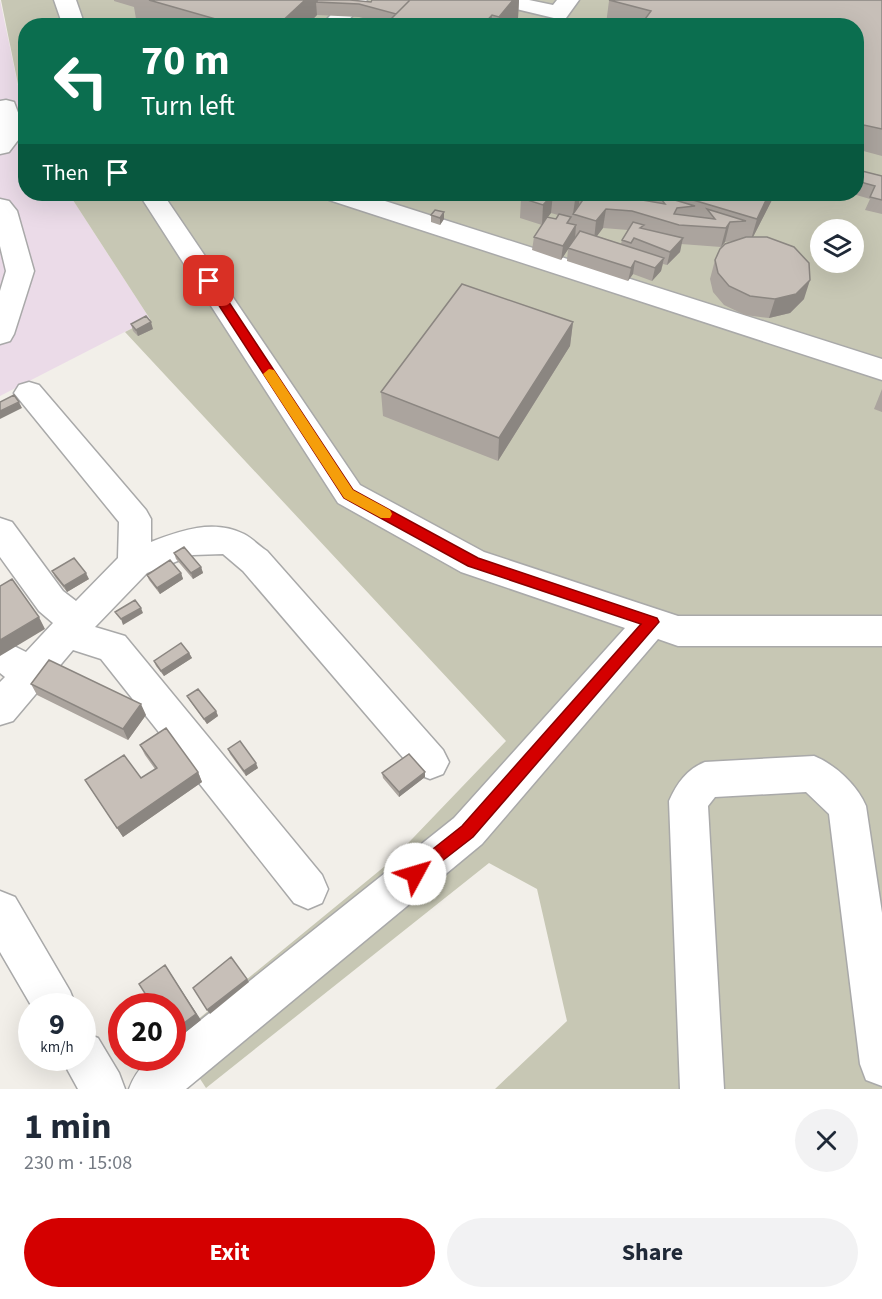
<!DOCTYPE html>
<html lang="en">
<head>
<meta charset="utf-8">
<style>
  :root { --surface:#fff; --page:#f2f2f3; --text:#1f2937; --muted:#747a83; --accent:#d40000 }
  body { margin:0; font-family:"Source Sans 3",sans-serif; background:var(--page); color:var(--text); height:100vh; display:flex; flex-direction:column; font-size:22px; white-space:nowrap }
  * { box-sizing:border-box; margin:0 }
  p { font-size:20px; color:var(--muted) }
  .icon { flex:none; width:33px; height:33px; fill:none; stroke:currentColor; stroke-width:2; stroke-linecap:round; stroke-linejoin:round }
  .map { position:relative; height:1089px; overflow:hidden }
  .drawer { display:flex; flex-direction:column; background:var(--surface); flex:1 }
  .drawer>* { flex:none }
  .guide { position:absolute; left:18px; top:18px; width:846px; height:183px; border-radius:24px; box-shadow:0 6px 24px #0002; background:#0b6e4f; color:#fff; overflow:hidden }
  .buttons { position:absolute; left:810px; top:219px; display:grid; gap:12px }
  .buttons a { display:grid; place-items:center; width:54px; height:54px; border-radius:50%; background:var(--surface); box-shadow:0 6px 24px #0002; font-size:30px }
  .speed { position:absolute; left:18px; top:993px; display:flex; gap:12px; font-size:30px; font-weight:700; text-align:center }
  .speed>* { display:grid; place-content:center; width:78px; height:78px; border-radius:50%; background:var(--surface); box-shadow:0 6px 24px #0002; line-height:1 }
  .speed small { font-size:15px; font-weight:400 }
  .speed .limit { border:9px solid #d22; background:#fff; color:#111 }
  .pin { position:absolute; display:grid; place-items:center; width:51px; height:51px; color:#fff; margin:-26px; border-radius:12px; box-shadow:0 3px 9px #0006 }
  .me { position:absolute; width:66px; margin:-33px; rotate:51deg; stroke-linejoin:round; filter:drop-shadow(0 0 4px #0008) }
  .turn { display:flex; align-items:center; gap:21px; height:126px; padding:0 24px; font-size:27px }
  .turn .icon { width:78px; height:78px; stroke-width:2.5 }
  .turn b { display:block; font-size:42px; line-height:51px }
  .then { display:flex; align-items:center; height:57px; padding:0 24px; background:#0003; gap:12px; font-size:22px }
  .round { display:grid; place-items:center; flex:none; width:63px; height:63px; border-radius:32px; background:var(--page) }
  .summary { display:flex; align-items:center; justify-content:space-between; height:102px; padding:0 24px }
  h1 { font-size:36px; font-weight:700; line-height:45px }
  .button { display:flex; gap:12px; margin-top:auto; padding:12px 24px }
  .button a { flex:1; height:69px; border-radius:36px; background:var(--accent); color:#fff; font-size:24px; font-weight:700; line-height:69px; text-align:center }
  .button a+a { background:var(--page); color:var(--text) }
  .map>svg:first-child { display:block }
</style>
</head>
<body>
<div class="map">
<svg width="882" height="1089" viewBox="0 0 882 1089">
  <rect width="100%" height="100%" fill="#f2efe9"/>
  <path fill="#ebdbe8" d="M0 0 25 119 26 194H69L150 319 0 396Z"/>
  <path fill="#c7c7b4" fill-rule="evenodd" d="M1 0H882V1089H495L567 1021 537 889 489 863 206 1088 174 1039 390 862 506 741 125 332 150 319 69 194H856V26H26L25 119ZM820 230H854V262H820Z"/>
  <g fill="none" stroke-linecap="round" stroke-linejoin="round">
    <g stroke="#a9a9a9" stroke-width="3">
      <path id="minor" d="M54 0H76L85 26H63Z
        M344 0H367L343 26H321Z
        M491 0H529L553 5 557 0H579L566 18 558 19 495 4Z
        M6 100 14 102 25 131 9 152 0 154V101Z
        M139 194H163L360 485 484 552 678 616H882V646H678L658 639 482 844 186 1089H129C138 1066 148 1058 172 1058V1043L454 818 625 628 461 572 338 503Z
        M325 194H363L882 359V380L329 200Z
        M0 199 9 201 17 211 34 271 14 334 10 341 0 344V291L6 271 0 246Z
        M29 382 39 385 146 510 151 519V542C181 530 214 519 244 534 252 538 259 546 267 551L443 750 449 762 443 774 430 779 417 774 243 571 223 554 193 555 147 573 95 627 125 636 322 875 328 889 322 903 308 909 294 903 101 659 73 650 13 721 0 725V682L5 677 0 673V644L6 642 26 652 53 623 39 611 0 557V518L12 522 63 591 76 601 118 558 119 522 14 393 19 385Z
        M814 756C836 765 857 785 866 806L882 913V1086L866 1080 860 1064 829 814 806 792 715 797 708 806 724 1089H680L669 801C677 783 687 769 705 762Z
        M0 891 15 897 70 991 76 1006 32 1007 0 952Z
        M82 1032 98 1038 119 1073 125 1089H78L61 1058H82Z"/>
    </g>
    <use href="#minor" fill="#fff" fill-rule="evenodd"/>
  </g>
  <path fill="#aba49e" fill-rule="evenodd" d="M114 0H350L371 2 372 0H519L518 18 513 22H535L544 25V26H379L382 23 359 17 317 15 306 26H160L136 19 134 7 114 1Z
    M882 0V156L856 149V26H611L606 24 609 1Z
    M862 171 882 176V214L865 210 870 199 853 194H856V184Z
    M525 194H775L753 237 804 299 790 313 769 318 745 315 724 305 713 292 710 279 715 260 735 241 725 242 721 247 681 244 680 252 667 265 663 264 661 271 652 281 633 274 628 281 567 261 568 249 561 260 532 250 534 237 547 218 542 225 520 218 521 198ZM551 213 558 215 556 219 547 217ZM603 228 628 230 622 240 621 244 597 236Z
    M431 215 444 219 440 225 431 222Z
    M573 322 570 346 498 461 383 416 381 392Z
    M131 324 153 329 138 336 133 331Z
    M882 389V412L874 409Z
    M174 553 201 567 203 573 193 579 176 559Z
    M52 571 89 579 67 592 55 577Z
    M181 573 183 579 160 594 149 580 147 575Z
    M189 653 192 658 164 676 156 666 154 661Z
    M31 684 146 715 128 740 37 695Z
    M187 696 216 711 218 716 207 724 190 701Z
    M140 745 198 772 202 782 123 837 85 780 141 778 155 769 145 755Z
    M228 749 258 768 246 776 230 754Z
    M425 772V777L399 797 383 778 382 773Z"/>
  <path fill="#8b8681" d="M305 0H333L316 2 317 15 306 26H277Z
    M513 0H519L518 18 511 26H498L499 17Z
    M492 15 491 26H482Z
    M864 125 856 147V141Z
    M553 194 551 213 542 225 543 205Z
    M580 194 578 213 573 214 575 200Z
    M621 194H639L636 208 619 196Z
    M769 194H775L750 243 757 219Z
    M606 209 603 228 594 240 596 221Z
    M444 212V219L440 225V218Z
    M730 222 725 242 721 247 726 228Z
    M576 225 575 239 561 260 563 246Z
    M683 238 680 252 667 265 670 252Z
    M664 258 661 271 652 281 655 268Z
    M635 261 633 274 628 281 631 268Z
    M810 280 804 299 790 313 769 318 775 299Z
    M151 322 153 329 138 336 136 330Z
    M573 322 570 346 498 461 499 438Z
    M19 402 22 408 0 419V411Z
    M201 567 203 573 193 579 191 573Z
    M86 573 89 579 67 592 64 586Z
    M181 573 183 579 160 594 157 588Z
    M141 608 143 613 123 625 121 619Z
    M39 617 45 629 0 656V640Z
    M189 653 192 658 164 676 161 671Z
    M141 704 146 715 128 740 123 729Z
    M216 711 218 716 207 724 204 719Z
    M256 763 258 768 246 776 244 771Z
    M198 772 202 782 123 837 117 828Z
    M425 772V777L399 797V792Z
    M165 965 201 1020 176 1040 172 1036Z
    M247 979 249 982 210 1014 207 1010Z"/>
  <path fill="#c7bfb8" stroke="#8b8681" stroke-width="1.5" d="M149 0H305L277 26H240Z
    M318 0H350L371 2 372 0H410L396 14 359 4 316 2Z
    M410 0H513L499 17 492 15 482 26H384Z
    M609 0H882V129L864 125 856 141V26H640L651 11Z
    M517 20H532L540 26H509Z
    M384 21 388 22 384 26H379Z
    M535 22 544 25 540 26Z
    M862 171 882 176V200L870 197 875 186 857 181Z
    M525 194H621L619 196 665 204 658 195 695 206 677 208 674 214 715 219 707 209 746 221 730 222 726 228 679 225 632 211 606 209 596 221 573 214 587 194H580L575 200 553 194 543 205 521 198Z
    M673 194H769L757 219Z
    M435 210 444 212 440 218 431 215Z
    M559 214 571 217 567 223 576 225 563 246 534 237 547 217 556 219Z
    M633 222 644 225 640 228 683 238 670 252 634 238 631 243 622 240Z
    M580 231 664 258 655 268 635 261 631 268 568 248Z
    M746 237H767L794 247 809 263 810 280 796 294 775 299 750 296 729 286 718 273 715 260 720 249 725 244Z
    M462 284 573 322 499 438 381 392Z
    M146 316 151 322 136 330 131 324Z
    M14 395 19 402 0 411V402Z
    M184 547 201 567 191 573 174 553Z
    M74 558 86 573 64 586 52 571Z
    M170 560 181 573 157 588 147 575Z
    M12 579 39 617 0 640V586Z
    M135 600 141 608 121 619 115 612Z
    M181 643 189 653 161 671 154 661Z
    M49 660 141 704 123 729 31 684Z
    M198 689 216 711 204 719 187 696Z
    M166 728 198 772 117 828 85 780 124 755 141 778 157 768 140 745Z
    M240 741 256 763 244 771 228 749Z
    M409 754 425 772 399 792 382 773Z
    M231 957 247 979 207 1010 193 988Z
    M165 965 196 1014 172 1032V1006H153L139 984Z"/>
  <path fill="#d40000" stroke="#8a0000" stroke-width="1.5" d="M209 277 213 278 353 490 478 558 657 618 659 622 473 837 415 882 409 880 407 874 409 868 462 826 641 624 468 566 344 498 203 281Z"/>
  <path fill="#f59e0b" d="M269 369 274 370 353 490 390 510 392 514 390 518H381L344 498 265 377 263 374Z"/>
</svg>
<div class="buttons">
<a><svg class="icon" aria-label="layers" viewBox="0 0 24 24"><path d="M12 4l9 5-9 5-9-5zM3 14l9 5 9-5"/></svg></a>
</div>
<div class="speed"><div>9<small>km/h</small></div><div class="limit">20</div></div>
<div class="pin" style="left:209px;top:281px;background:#d93025"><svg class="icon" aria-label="arrive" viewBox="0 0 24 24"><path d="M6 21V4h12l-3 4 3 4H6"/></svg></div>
<svg class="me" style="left:415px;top:874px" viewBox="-20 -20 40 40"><circle r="19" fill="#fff"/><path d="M0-13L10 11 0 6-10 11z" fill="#d40000"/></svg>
<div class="guide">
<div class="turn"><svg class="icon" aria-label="left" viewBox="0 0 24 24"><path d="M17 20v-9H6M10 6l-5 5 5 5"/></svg><div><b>70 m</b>Turn left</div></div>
<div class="then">Then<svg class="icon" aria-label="arrive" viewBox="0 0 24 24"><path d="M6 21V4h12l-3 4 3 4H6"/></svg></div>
</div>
</div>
<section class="drawer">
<div class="summary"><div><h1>1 min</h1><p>230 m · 15:08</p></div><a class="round"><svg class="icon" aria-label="close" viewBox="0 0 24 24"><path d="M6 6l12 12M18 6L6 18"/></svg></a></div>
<div class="button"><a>Exit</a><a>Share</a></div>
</section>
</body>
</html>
